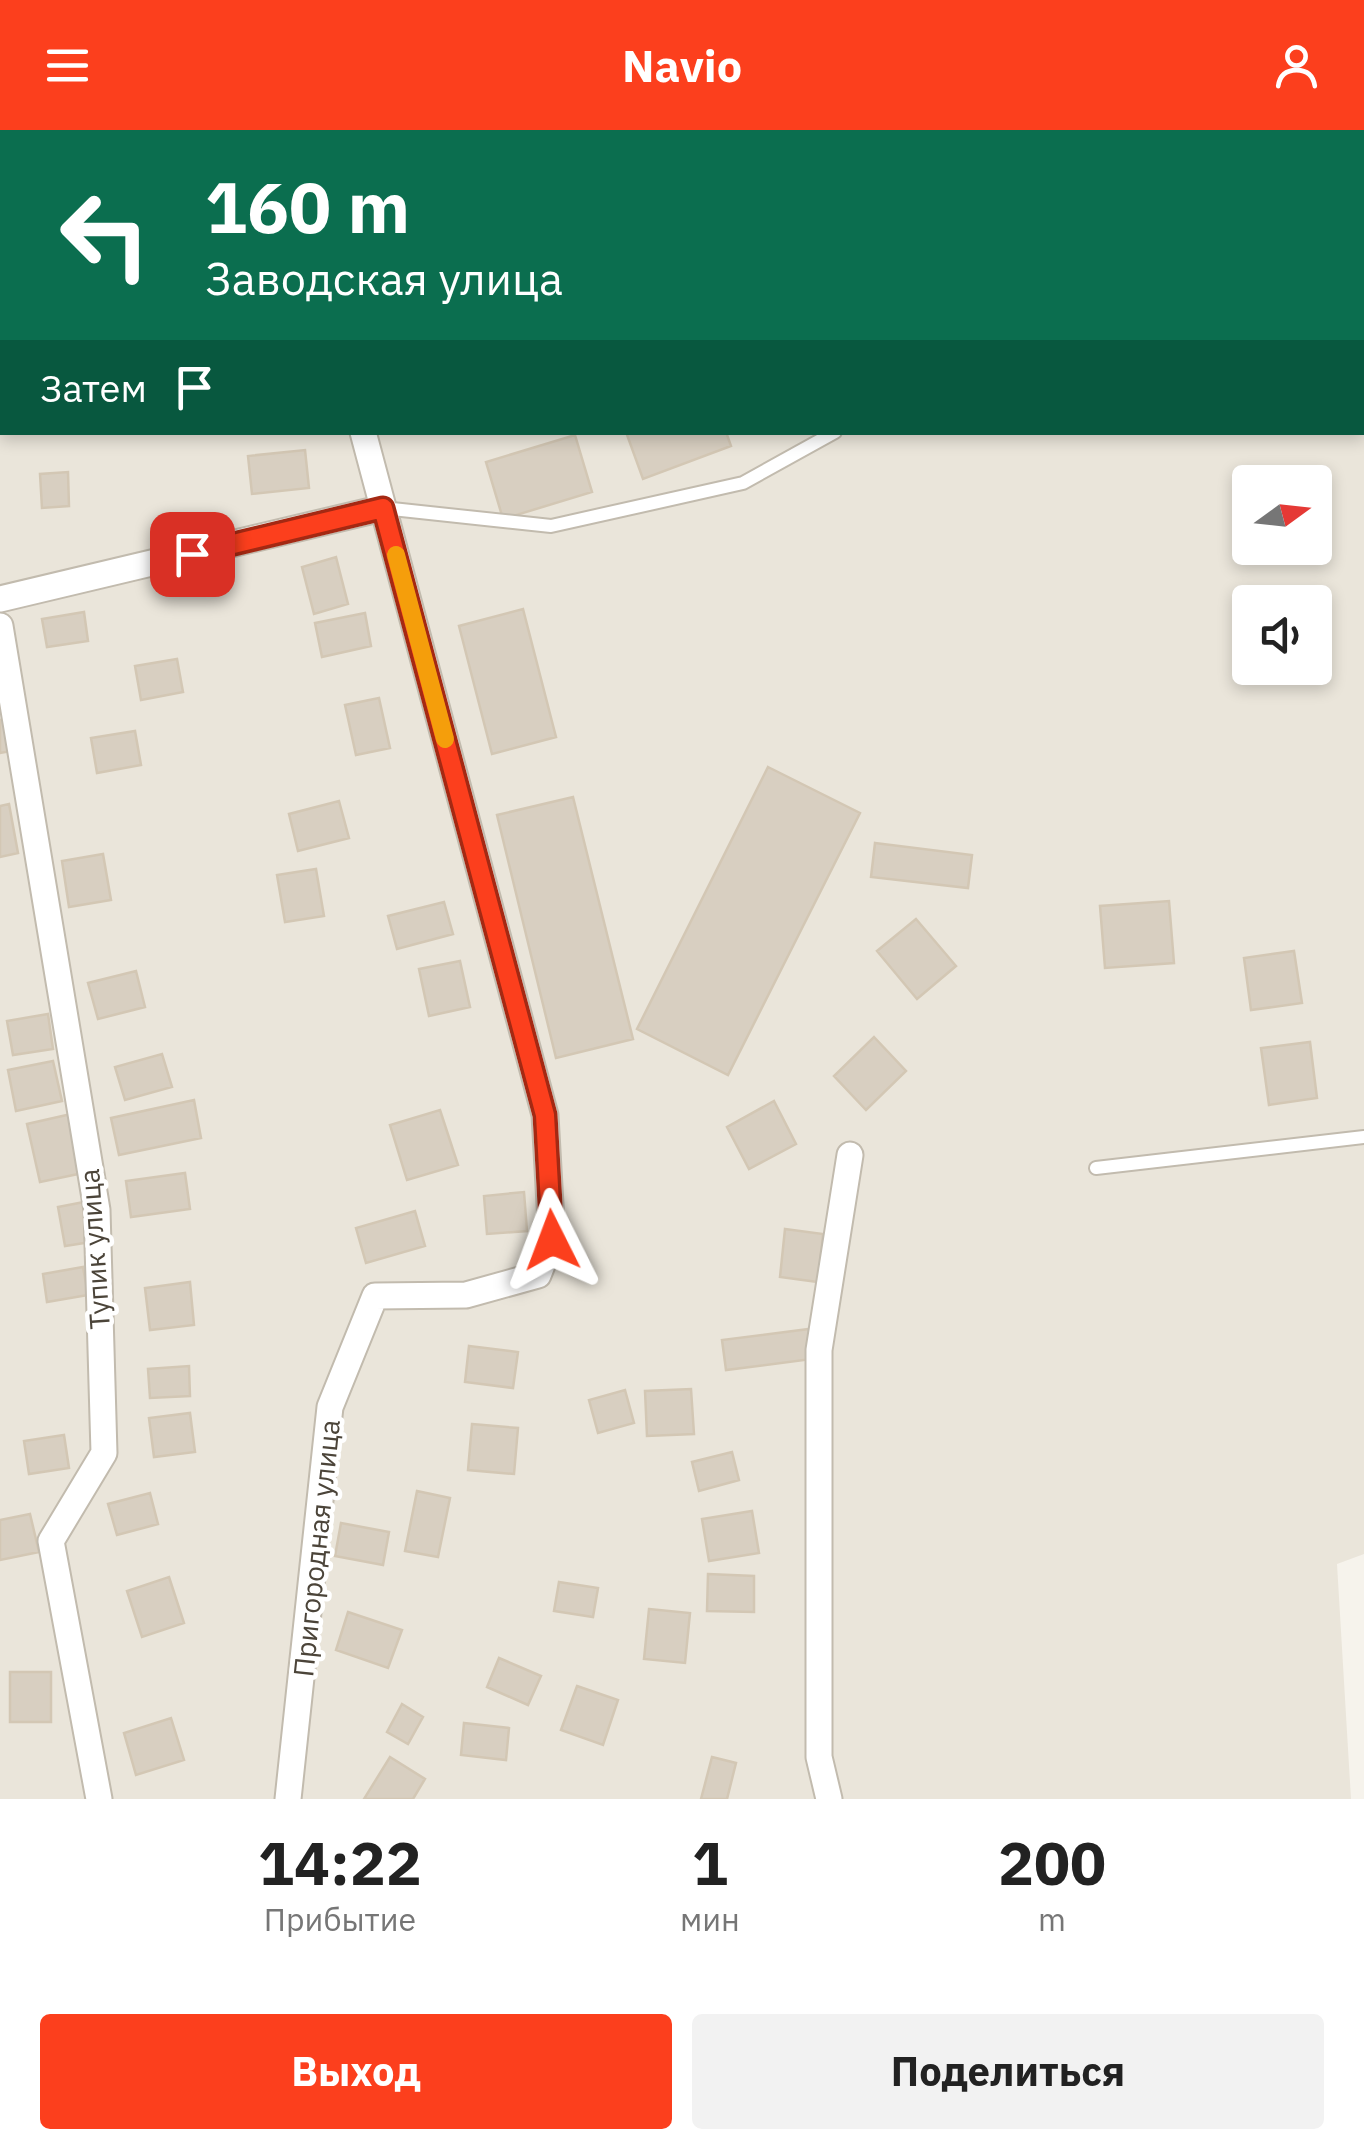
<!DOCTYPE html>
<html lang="ru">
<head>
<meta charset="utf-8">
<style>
  :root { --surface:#fff; --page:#f2f2f2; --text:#222; --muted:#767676; --accent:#fc3f1d }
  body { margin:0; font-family:"IBM Plex Sans",sans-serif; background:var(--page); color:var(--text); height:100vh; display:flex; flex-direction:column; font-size:38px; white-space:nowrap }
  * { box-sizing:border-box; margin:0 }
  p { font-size:32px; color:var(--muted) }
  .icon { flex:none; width:55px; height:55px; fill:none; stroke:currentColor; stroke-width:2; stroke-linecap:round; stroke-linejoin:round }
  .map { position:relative; height:1669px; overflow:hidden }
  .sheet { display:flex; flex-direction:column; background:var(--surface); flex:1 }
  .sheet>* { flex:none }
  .banner { position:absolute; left:0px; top:0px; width:1365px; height:305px; box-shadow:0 5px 15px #0003; background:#0b6e4f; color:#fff; overflow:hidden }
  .needle { width:65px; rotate:75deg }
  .controls { position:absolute; left:1232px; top:335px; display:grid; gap:20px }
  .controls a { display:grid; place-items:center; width:100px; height:100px; border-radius:10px; background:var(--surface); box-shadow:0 5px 15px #0003; font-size:50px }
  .pin { position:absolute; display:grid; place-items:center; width:85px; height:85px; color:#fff; margin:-42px; border-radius:20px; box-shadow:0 5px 15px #0006 }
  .me { position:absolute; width:110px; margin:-55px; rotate:357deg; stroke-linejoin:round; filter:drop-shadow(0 0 8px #0008) }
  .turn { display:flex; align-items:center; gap:35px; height:210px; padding:0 40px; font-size:45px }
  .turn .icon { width:130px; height:130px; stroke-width:2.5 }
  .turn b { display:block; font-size:70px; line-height:85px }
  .then { display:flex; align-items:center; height:95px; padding:0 40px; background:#0003; gap:20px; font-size:38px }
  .eta { display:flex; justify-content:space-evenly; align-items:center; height:170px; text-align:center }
  .eta b { font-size:60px; font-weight:700; line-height:70px }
  .button { display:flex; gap:20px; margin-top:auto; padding:20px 40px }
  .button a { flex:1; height:115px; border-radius:10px; background:var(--accent); color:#fff; font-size:40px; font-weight:700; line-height:115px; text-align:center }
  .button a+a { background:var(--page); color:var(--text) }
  header { display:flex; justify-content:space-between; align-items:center; height:130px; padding:0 40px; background:var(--accent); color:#fff; font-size:45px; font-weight:700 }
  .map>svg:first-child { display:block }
</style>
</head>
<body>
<header><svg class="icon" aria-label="menu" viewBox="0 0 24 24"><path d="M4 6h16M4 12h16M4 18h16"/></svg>Navio<svg class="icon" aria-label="person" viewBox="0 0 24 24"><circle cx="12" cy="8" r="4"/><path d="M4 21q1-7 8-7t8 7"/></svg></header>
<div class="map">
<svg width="1364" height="1669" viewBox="0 0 1364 1669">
  <rect width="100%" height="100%" fill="#f6f3ec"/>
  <path fill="#eae5da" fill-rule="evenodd" d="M0 0H1364V1424L1337 1434 1351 1669H0ZM2 2H1362V302H2ZM1250 352H1315V418H1250ZM1250 472H1315V538H1250Z"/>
  <path fill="#d8cfc1" stroke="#d3c7b4" stroke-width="2.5" d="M86 0H136V2H86Z
    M350 0H424L425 2H351Z
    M488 0H642L635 2Z
    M772 0H849L843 2Z
    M626 302H726L731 316 643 349Z
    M575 305 592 362 503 389 486 332Z
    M305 320 309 358 252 364 248 326Z
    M68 342 69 376 42 378 40 344Z
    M336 427 348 474 314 484 302 437Z
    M523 479 556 607 492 624 459 496Z
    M84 482 88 511 47 517 42 489Z
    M365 483 371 516 322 527 315 493Z
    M177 529 183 562 141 570 135 536Z
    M379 568 390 618 356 625 345 575Z
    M5 589 11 621 0 623V590Z
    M135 601 141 635 97 643 91 608Z
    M768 637 860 683 728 945 637 899Z
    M573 667 633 909 556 928 497 685Z
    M339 671 349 708 298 721 289 684Z
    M9 674 18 723 0 727V676Z
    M875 713 972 725 968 758 871 747Z
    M103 724 111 770 69 777 62 731Z
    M316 739 324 786 285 792 277 745Z
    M1169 771 1174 833 1105 838 1100 776Z
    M444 772 453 804 397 819 388 786Z
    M916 789 956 836 917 869 877 821Z
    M1294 821 1302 873 1251 880 1244 828Z
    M460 831 470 877 429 886 419 839Z
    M136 841 145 877 98 889 88 853Z
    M48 884 53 919 13 925 7 891Z
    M874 907 906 941 866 980 834 946Z
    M1310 912 1317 968 1269 975 1261 918Z
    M162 924 172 957 125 970 115 937Z
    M53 931 62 971 16 981 8 940Z
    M194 970 201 1008 119 1025 111 988Z
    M774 971 796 1014 749 1039 727 997Z
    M440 980 458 1035 407 1050 390 995Z
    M71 984 83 1043 40 1052 27 994Z
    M185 1043 190 1079 131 1087 126 1051Z
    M524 1062 527 1101 487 1104 484 1066Z
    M84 1072 91 1112 65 1116 58 1077Z
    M415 1081 425 1116 366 1133 356 1098Z
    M785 1099 823 1104 818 1152 780 1147Z
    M83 1137 88 1165 47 1172 43 1144Z
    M190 1152 194 1195 150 1200 145 1158Z
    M809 1199 812 1229 726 1240 722 1210Z
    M469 1216 518 1222 513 1258 465 1252Z
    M189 1236 190 1266 150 1268 148 1239Z
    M691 1259 694 1304 647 1306 645 1261Z
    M625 1260 634 1293 598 1303 589 1270Z
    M190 1283 195 1322 154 1327 149 1288Z
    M472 1294 518 1298 514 1344 468 1340Z
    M64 1305 69 1338 29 1344 24 1311Z
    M732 1322 739 1350 699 1361 692 1332Z
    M417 1361 450 1368 438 1427 405 1421Z
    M150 1363 158 1394 117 1405 108 1374Z
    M752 1381 759 1423 709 1431 702 1389Z
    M30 1384 39 1422 0 1430V1390Z
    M341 1393 389 1402 383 1435 335 1426Z
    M708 1444 754 1446V1482L707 1481Z
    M169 1447 184 1493 142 1507 127 1461Z
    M559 1452 598 1458 593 1487 554 1481Z
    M649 1479 690 1483 685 1533 644 1529Z
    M348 1482 402 1500 388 1538 336 1520Z
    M499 1528 541 1546 528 1575 487 1557Z
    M10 1542H51V1592H10Z
    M577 1556 618 1570 603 1615 561 1600Z
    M402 1574 423 1587 408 1614 387 1602Z
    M171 1588 184 1630 136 1645 124 1603Z
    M464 1593 509 1598 506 1630 461 1625Z
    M390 1627 425 1649 413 1669H364Z
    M712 1627 736 1633 727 1669H701Z"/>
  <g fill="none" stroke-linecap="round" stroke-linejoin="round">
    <g stroke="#c2bbae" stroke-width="16">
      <path id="service" d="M1210 2 1216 0
        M383 378 551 396 743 353 835 302
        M1096 1038 1364 1007"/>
    </g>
    <g stroke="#c2bbae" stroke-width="29">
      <path id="minor" d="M279 0 280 2
        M0 469 383 378
        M0 496 97 1080 104 1323 51 1411 99 1669
        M288 1669 330 1277 375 1166 466 1165 538 1145 552 1110 545 985 363 302
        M829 1669 819 1627V1220L850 1025"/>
    </g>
    <use href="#service" stroke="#fff" stroke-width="12"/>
    <use href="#minor" stroke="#fff" stroke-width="25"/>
  </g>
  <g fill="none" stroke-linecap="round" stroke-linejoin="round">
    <g stroke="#a42913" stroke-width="25">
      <path id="route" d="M192 424 383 378 545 985 552 1110"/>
    </g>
    <use href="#route" stroke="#fc3f1d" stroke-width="18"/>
    <path stroke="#f59e0b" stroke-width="18" d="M396 425 445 609"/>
  </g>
  <g text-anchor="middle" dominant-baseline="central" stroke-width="9" stroke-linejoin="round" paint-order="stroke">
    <g font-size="28" fill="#4b4439" stroke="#fff">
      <text transform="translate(94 1119) rotate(-94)">Тупик улица</text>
      <text transform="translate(316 1418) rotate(-84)">Пригородная улица</text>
    </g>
  </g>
</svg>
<div class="controls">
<a><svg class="needle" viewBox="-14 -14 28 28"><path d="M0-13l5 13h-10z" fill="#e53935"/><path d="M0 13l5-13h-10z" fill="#767676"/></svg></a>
<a><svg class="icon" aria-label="sound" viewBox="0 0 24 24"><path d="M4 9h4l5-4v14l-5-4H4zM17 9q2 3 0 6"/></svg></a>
</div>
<div class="pin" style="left:192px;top:424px;background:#d93025"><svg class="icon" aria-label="arrive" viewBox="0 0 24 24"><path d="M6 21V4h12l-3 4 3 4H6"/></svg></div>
<svg class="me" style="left:552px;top:1110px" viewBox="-20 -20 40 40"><path d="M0-17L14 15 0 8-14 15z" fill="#fc3f1d" stroke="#fff" stroke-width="4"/></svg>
<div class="banner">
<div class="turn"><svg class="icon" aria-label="left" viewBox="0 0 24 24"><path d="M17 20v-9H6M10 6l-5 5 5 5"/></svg><div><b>160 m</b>Заводская улица</div></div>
<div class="then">Затем<svg class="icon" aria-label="arrive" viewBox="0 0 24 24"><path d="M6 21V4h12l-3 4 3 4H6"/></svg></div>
</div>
</div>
<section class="sheet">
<div class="eta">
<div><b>14:22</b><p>Прибытие</p></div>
<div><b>1</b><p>мин</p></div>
<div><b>200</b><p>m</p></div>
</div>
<div class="button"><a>Выход</a><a>Поделиться</a></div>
</section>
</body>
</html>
